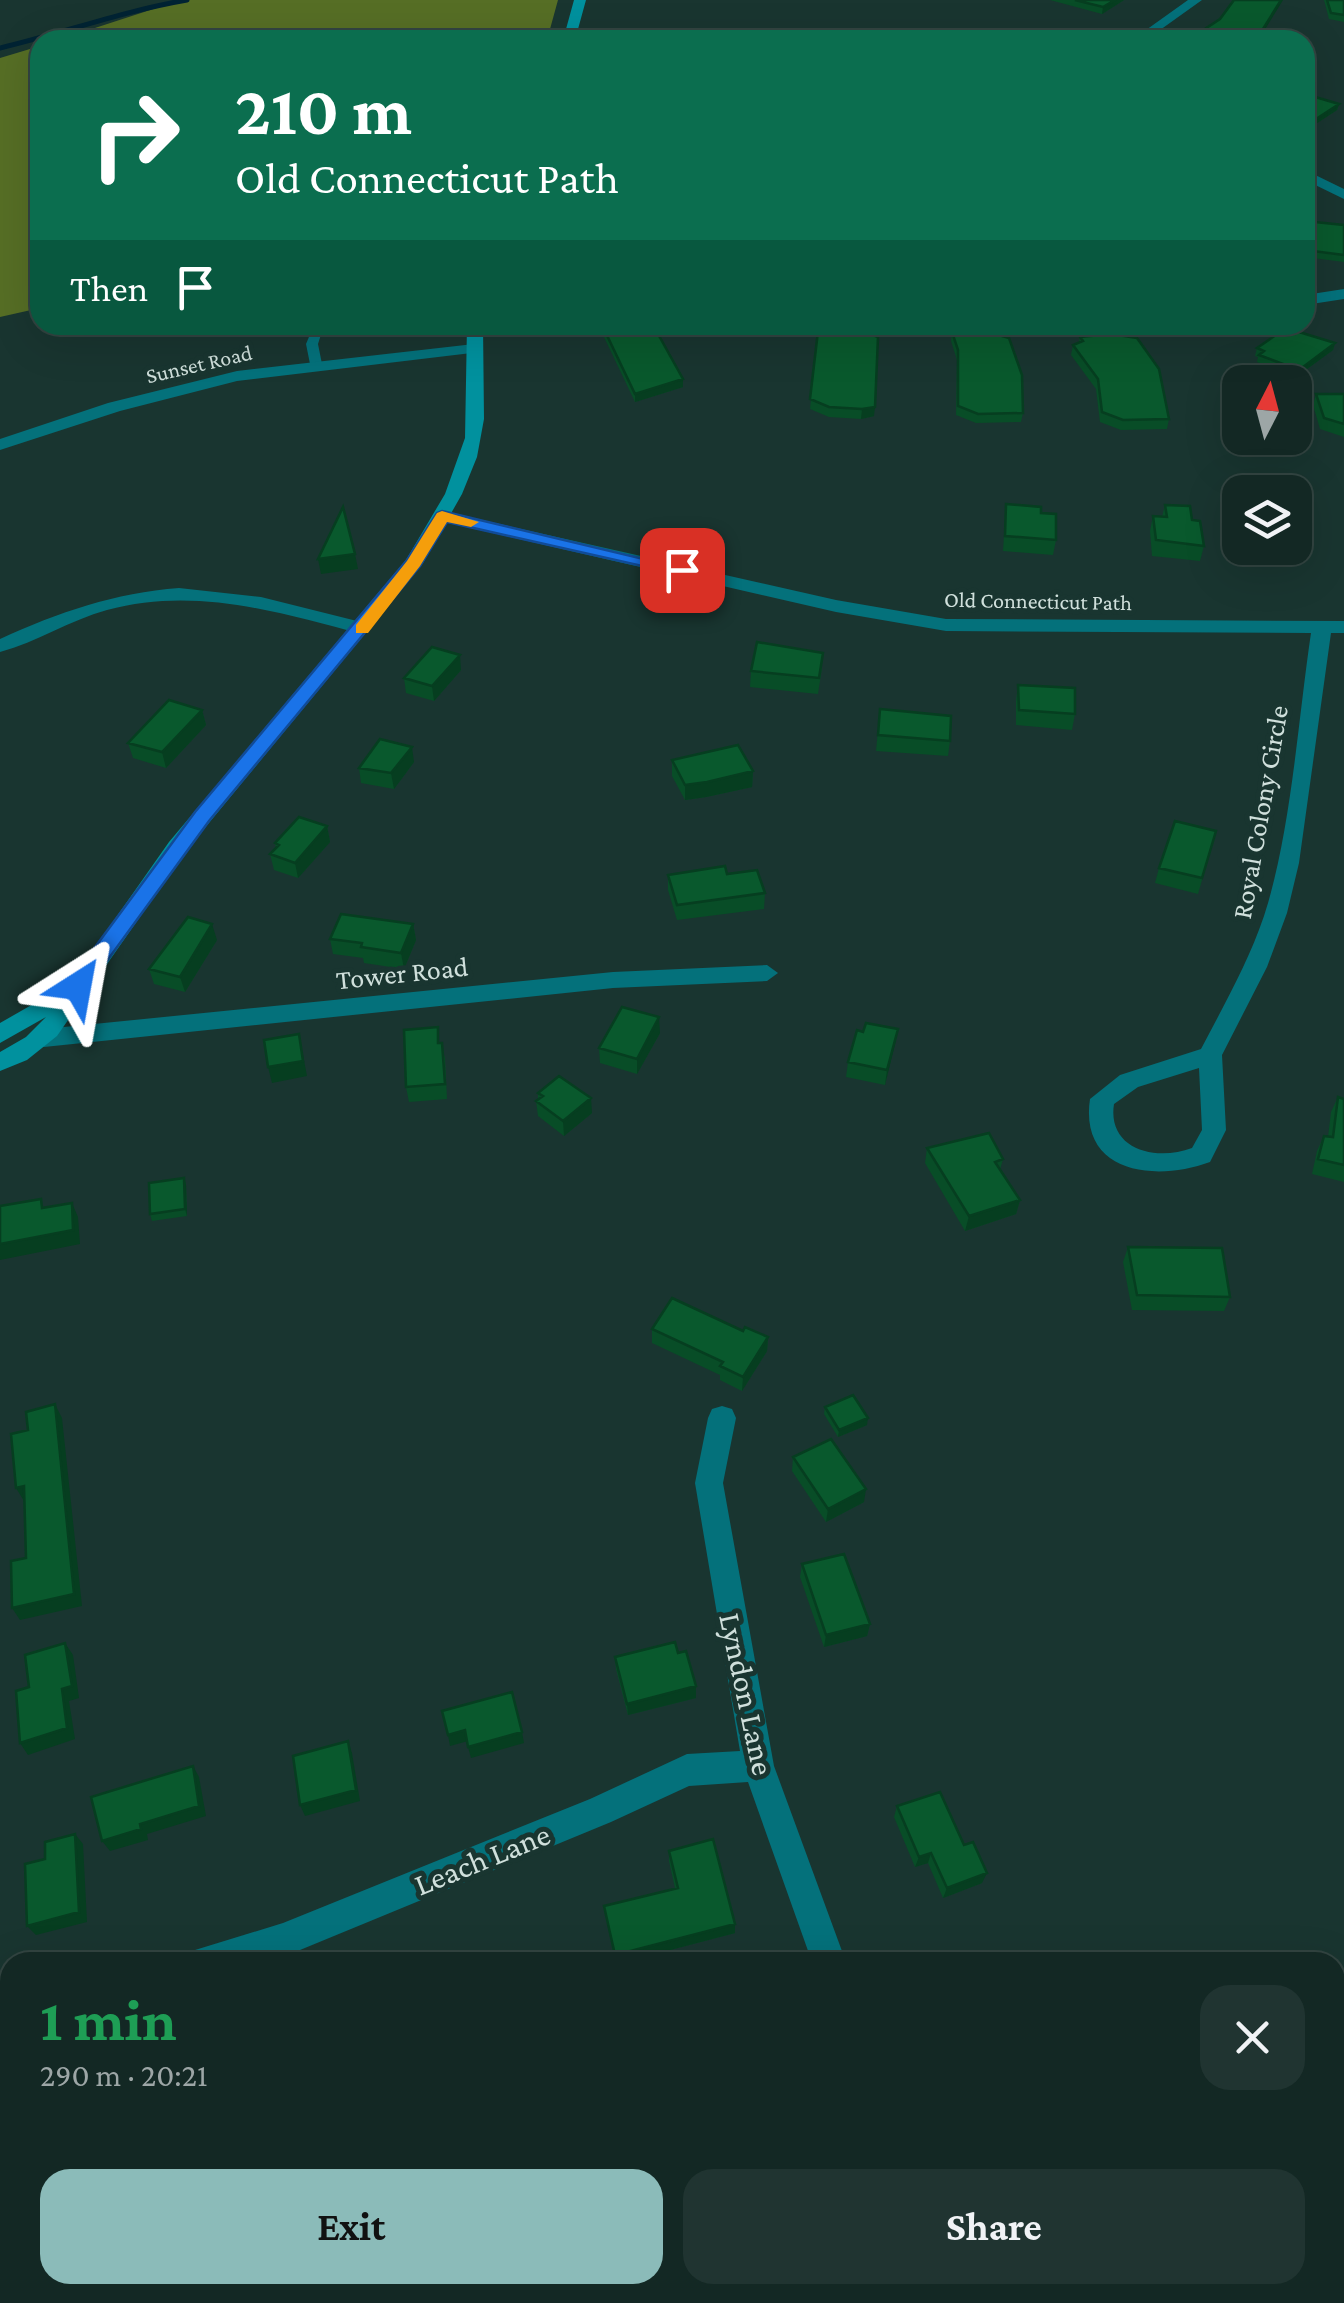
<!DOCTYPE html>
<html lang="en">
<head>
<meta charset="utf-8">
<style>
  :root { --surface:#132824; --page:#203431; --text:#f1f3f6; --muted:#9da6a6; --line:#324441; --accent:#8bbbb9 }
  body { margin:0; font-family:"Crimson Pro",serif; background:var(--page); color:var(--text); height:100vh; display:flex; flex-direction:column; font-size:38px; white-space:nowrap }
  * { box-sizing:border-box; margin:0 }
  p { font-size:32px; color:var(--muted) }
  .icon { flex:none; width:55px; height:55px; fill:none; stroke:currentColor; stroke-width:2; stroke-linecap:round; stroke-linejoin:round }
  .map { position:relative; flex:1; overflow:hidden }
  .panel { position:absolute; left:0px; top:1952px; width:1345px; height:352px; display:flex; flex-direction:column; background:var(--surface); border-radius:30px 30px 0 0; box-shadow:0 10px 40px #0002,0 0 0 2px var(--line) }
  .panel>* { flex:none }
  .guide { position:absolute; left:30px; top:30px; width:1285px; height:305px; border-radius:30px; box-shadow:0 10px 40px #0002,0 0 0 2px var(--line); background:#0b6e4f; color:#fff; overflow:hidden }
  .needle { width:65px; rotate:6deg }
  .tools { position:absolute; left:1222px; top:365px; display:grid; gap:20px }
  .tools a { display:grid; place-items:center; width:90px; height:90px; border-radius:20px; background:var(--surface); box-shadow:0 10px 40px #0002,0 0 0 2px var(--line); font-size:50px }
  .pin { position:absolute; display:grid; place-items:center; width:85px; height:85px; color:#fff; margin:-42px; border-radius:20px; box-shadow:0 5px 15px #0006 }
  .me { position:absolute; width:110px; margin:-55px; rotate:34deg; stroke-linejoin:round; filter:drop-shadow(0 0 8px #0008) }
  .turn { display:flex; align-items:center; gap:35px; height:210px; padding:0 40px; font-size:45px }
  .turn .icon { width:130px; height:130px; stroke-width:2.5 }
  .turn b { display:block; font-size:70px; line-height:85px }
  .then { display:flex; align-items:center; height:95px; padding:0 40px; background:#0003; gap:20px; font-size:38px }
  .round { display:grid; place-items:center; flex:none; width:105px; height:105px; border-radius:30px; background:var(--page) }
  .summary { display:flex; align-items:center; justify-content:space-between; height:170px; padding:0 40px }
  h1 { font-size:60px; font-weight:700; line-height:75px; color:#1e9e55 }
  .action { display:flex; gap:20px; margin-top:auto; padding:20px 40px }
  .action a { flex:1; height:115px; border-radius:30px; background:var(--accent); color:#111; font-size:40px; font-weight:700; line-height:115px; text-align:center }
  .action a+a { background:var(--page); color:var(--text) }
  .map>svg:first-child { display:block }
</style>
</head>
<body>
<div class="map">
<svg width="1344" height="2303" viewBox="0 0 1344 2303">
  <rect width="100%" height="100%" fill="#193530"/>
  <path fill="#566e25" d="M181 0H558L547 40H58Z
    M40 46V308L0 317V58Z"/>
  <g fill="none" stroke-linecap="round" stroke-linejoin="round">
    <path stroke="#002333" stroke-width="5" d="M0 48C63 33 123 11 187 0"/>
    <path fill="#04717b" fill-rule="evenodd" d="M314 325H324L318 344 322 364 316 367 310 364 306 344Z"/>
    <path fill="#04717b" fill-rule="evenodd" d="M1188 0H1202L1146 40H1132Z
      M568 33 635 36 641 40H572Z
      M1305 170 1344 189V199L1305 180Z
      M1344 289V299L1305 305V295Z
      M474 344 480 346V352L237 381 120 411 0 450V439L108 403 237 371Z
      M442 511 836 600 946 619 1344 621V633H1331L1299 863 1287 913 1267 967 1222 1055 1226 1130 1210 1162C1156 1182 1079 1174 1090 1099L1120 1075 1201 1049C1224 1005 1248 963 1264 916 1291 833 1298 720 1311 633L946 631 836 612 436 520 433 516ZM1199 1068 1202 1130 1192 1148C1155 1162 1107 1149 1114 1104L1138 1087Z
      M179 588 261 597 369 624 372 628 362 634C277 612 195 586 107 610 70 620 37 642 0 652V639C59 612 115 593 179 588Z
      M767 965 778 973 767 981 613 988 44 1047 32 1038 44 1029 613 972Z
      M722 1406 732 1409 736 1418 723 1483 774 1766 846 1962H812L748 1782 689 1786 611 1822 283 1957 264 1962H190L195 1950 283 1923 590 1799 687 1754 740 1751 695 1483 708 1418 712 1409Z
      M10 2004V2038L0 2041V2007Z
      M924 2295H962L965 2303H927Z"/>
    <path fill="#01919e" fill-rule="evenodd" d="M574 0H586L575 40H563Z
      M467 325H483L484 419 477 457 462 494 423 563 185 852 57 1036 27 1060 0 1071V1052L26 1037 46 1017 0 1043V1023L70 983 169 842 406 560 445 494 465 438Z"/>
  </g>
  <path fill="#084d27" d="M1050 0H1124L1102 14Z
    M1324 0H1344V22L1329 19Z
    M1305 94 1339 104 1337 110 1311 127 1305 126Z
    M1305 221 1344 225V262L1305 257Z
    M603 327 683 379V387L635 402 603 335Z
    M818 331 874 416 861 419 829 417 810 409Z
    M952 332 1023 413 1021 422 976 423 956 415 957 360 951 341Z
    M1080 337 1169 419 1167 429 1121 430 1100 422 1096 389 1071 355 1073 345 1079 342Z
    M1335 343 1333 350 1296 377 1257 362 1258 357 1255 356 1257 348Z
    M1316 394H1344V437L1320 429 1313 405Z
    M1006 504 1041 513 1056 540 1053 555 1003 551Z
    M1165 505 1192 520 1204 546 1200 561 1152 556 1150 531 1153 516 1162 517Z
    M822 668 818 694 750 687 751 671Z
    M461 670 434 701 406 693 404 678Z
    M1018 685 1075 714 1072 730 1016 725V701Z
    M880 709 950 741 948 756 876 751Z
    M202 710 206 725 166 768 133 758 128 743Z
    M672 760 753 771 752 787 706 797 685 800 672 776Z
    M414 762 394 789 361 783 359 768Z
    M327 826 330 842 298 878 274 870 270 854 276 848 275 843Z
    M1216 831 1198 894 1155 883 1159 868Z
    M668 875 765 893 764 909 677 920 668 890Z
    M413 924 416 940 404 969 364 963 363 958 333 954 330 939Z
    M217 940 185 992 154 984 149 969Z
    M898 1029 885 1085 846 1077 848 1062 863 1032Z
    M660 1033 637 1074 600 1063 599 1048Z
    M440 1043 445 1058 447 1099 409 1102 406 1087Z
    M538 1093 592 1113 564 1136 538 1116 536 1101 538 1100Z
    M1338 1097 1344 1099V1182L1312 1174 1317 1151 1324 1136 1328 1137 1331 1112Z
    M927 1148 1003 1159 1000 1170 1020 1200 1016 1214 965 1231 925 1163Z
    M184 1178 186 1185 187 1216 152 1221 150 1214Z
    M1128 1247 1230 1297 1224 1311 1132 1310 1123 1262Z
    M652 1329 743 1331 768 1337 767 1351 742 1391 720 1380V1375L652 1343Z
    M825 1407 867 1425 838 1437 824 1414Z
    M793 1457 864 1502 826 1522 792 1471Z
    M802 1564 870 1624 867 1636 824 1647 800 1577Z
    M678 1653 696 1686V1698L628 1715 616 1669 615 1657Z
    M897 1806 964 1845 982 1883 943 1898 928 1863 915 1867 894 1817Z
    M669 1851 735 1933 624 1962H615L604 1906 675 1888 669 1861Z"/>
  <path fill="#063e20" d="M1115 0H1124L1102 14 1103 7Z
    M1281 0H1283L1261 36 1255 40H1246Z
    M1339 104 1337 110 1311 127 1313 121Z
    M1335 343 1333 350 1296 377 1299 370Z
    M683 379V387L635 402V394Z
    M875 407 874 416 861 419 862 409Z
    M355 554 358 569 321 574 318 559Z
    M460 655 461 670 434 701 432 686Z
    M202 710 206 725 166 768 162 752Z
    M412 747 414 762 394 789 391 773Z
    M753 771 752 787 706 797 685 800V785Z
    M327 826 330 842 298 878 295 863Z
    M212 924 217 940 185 992 180 977Z
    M413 924 416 940 404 969 401 953Z
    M659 1017 660 1033 637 1074V1059Z
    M898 1029 895 1044 885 1085 887 1070Z
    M299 1034 307 1076 272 1083 268 1067Z
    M591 1098 592 1113 564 1136 563 1121Z
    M184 1178 186 1185 187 1216 185 1209Z
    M1020 1200 1016 1214 965 1231 969 1216Z
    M72 1203 78 1217 80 1244 0 1260V1244Z
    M768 1337 767 1351 742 1391 743 1377Z
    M55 1404 62 1418 82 1606 20 1620 12 1608 74 1594Z
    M868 1418 867 1425 838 1437 839 1430Z
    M24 1486 32 1499 24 1501 16 1488Z
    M866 1489 864 1502 826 1522 828 1509Z
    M870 1624 867 1636 824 1647 826 1635Z
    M65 1643 73 1655 79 1698 69 1701 75 1739 28 1755 20 1743 62 1689Z
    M696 1686V1698L628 1715 627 1704Z
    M465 1730 468 1741 450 1746 448 1735Z
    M522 1732 524 1743 471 1758 468 1747Z
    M348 1741 352 1753 360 1801 305 1816 300 1805Z
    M193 1766 199 1777 206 1816 147 1834 148 1840 110 1851 102 1841 140 1824Z
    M75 1834 83 1844 87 1922 36 1935 27 1926Z
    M931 1853 928 1863 915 1867 919 1857Z
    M987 1873 982 1883 943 1898 947 1888Z
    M735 1924V1933L624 1962H616L615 1955Z"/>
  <path fill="#09592d" stroke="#063e20" stroke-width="2.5" d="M1075 0H1115L1103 7Z
    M1234 0H1281L1263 29 1246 40H1188L1220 19Z
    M1327 0H1344V15L1331 13Z
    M1305 94 1339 104 1313 121 1305 118Z
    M1305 221 1344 225V255L1305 250Z
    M609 325H653L683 379 635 394 603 327Z
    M1286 328 1335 343 1299 370 1259 355 1264 351 1257 348Z
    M857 329 878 337 875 407 862 409 829 407 810 399 818 331Z
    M985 331 1009 338 1022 375 1023 413 978 414 958 406V350L952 332Z
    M1111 334 1137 338 1159 369 1169 419 1123 420 1102 412 1098 379 1073 345 1083 341 1080 337Z
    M1316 394H1344V424L1324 418Z
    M1006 504 1041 507V513L1056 514V540L1005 536Z
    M1165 505 1190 506 1192 520 1200 521 1204 546 1156 540 1153 516 1167 517Z
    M343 507 355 554 318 559Z
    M757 642 823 653 819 678 751 671Z
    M432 647 460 655 432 686 404 678Z
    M1018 685 1075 688V714L1019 710Z
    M169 700 202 710 162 752 128 743Z
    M880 709 951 716 950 741 878 735Z
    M380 739 412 747 391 773 359 768Z
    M738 745 753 771 707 782 685 785 672 760Z
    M299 817 327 826 295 863 270 854 279 845 275 843Z
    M1175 821 1216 831 1202 878 1159 868Z
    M725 866 727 874 757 870 765 893 677 905 668 875Z
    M341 914 413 924 401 953 361 947 362 943 330 939Z
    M188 917 212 924 180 977 149 969Z
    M622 1007 659 1017 637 1059 599 1048Z
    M866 1023 898 1029 887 1070 848 1062 857 1030 863 1032Z
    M438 1027V1043H442L445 1084 406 1087 404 1030Z
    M299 1034 303 1061 268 1067 264 1040Z
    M559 1076 591 1098 563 1121 536 1101 543 1096 538 1093Z
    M1338 1097 1344 1099V1165L1318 1159 1324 1136 1333 1137Z
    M989 1133 1003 1159 995 1162 1020 1200 969 1216 927 1148Z
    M184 1178 185 1209 150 1214 149 1183Z
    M41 1199 42 1208 72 1203 73 1230 0 1244V1206Z
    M1128 1247 1222 1248 1230 1297 1137 1295Z
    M672 1298 743 1331 745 1327 768 1337 743 1377 720 1366 723 1362 652 1329Z
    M853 1395 868 1418 839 1430 825 1407Z
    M55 1404 74 1594 12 1608 11 1561 26 1558 24 1486 16 1488 11 1434 28 1430 26 1412Z
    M831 1439 866 1489 828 1509 793 1457Z
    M844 1554 870 1624 826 1635 802 1564Z
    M675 1642 678 1653 686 1651 696 1686 627 1704 615 1657Z
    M65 1643 72 1686 62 1689 67 1728 20 1743 16 1691 29 1687 25 1655Z
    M512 1692 522 1732 468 1747 465 1730 448 1735 442 1711Z
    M348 1741 356 1790 300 1805 293 1756Z
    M193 1766 199 1806 140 1824 141 1829 102 1841 91 1797Z
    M940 1792 964 1845 973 1842 987 1873 947 1888 931 1853 919 1857 897 1806Z
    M75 1834 79 1912 27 1926 25 1864 45 1859V1842Z
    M713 1839 735 1924 615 1955 604 1906 678 1888 669 1851Z
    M406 2295H430L432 2303H401L399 2298Z
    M483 2295H516L519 2303H466Z
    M645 2295H698L700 2303H648Z"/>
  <path fill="#1a73e8" stroke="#114b97" stroke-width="2.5" d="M442 511 690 570 682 575 447 522 420 566 209 821 85 991H70V981L195 812 407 560 437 513Z"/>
  <path fill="#f59e0b" d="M442 511 479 522 471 527 447 522 420 566 368 633H356V625L407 561 437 513Z"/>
  <g text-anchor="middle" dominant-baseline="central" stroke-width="10" stroke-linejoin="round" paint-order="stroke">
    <g font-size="22" fill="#d0e0dc" stroke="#193530">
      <text transform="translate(199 364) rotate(-13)">Sunset Road</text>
      <text transform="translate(1038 601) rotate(1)">Old Connecticut Path</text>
    </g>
    <g font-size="28" fill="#d0e0dc" stroke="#193530">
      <text transform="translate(1260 812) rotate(-80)">Royal Colony Circle</text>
      <text transform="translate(402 973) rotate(-6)">Tower Road</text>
    </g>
    <g font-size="32" fill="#d0e0dc" stroke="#193530">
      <text transform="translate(747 1694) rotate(78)">Lyndon Lane</text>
      <text transform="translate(482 1859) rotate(-22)">Leach Lane</text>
    </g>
  </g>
</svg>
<div class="tools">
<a><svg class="needle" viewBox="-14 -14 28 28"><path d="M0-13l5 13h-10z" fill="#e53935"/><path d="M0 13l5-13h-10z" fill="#9da6a6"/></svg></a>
<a><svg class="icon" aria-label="layers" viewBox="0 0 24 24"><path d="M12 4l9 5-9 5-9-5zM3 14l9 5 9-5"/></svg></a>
</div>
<div class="pin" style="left:682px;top:570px;background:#d93025"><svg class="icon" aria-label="arrive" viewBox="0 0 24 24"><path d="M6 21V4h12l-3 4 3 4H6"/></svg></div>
<svg class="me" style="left:78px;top:986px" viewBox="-20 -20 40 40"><path d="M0-17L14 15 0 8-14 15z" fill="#1a73e8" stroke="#fff" stroke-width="4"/></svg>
<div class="guide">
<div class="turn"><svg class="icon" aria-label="right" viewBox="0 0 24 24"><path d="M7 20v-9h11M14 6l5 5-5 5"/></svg><div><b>210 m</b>Old Connecticut Path</div></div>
<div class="then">Then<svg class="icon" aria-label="arrive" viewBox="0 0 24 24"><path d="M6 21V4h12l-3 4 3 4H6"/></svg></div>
</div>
<section class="panel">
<div class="summary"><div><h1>1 min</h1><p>290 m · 20:21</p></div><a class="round"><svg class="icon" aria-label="close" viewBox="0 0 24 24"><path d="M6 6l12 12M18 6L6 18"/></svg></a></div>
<div class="action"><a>Exit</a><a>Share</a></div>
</section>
</div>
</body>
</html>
